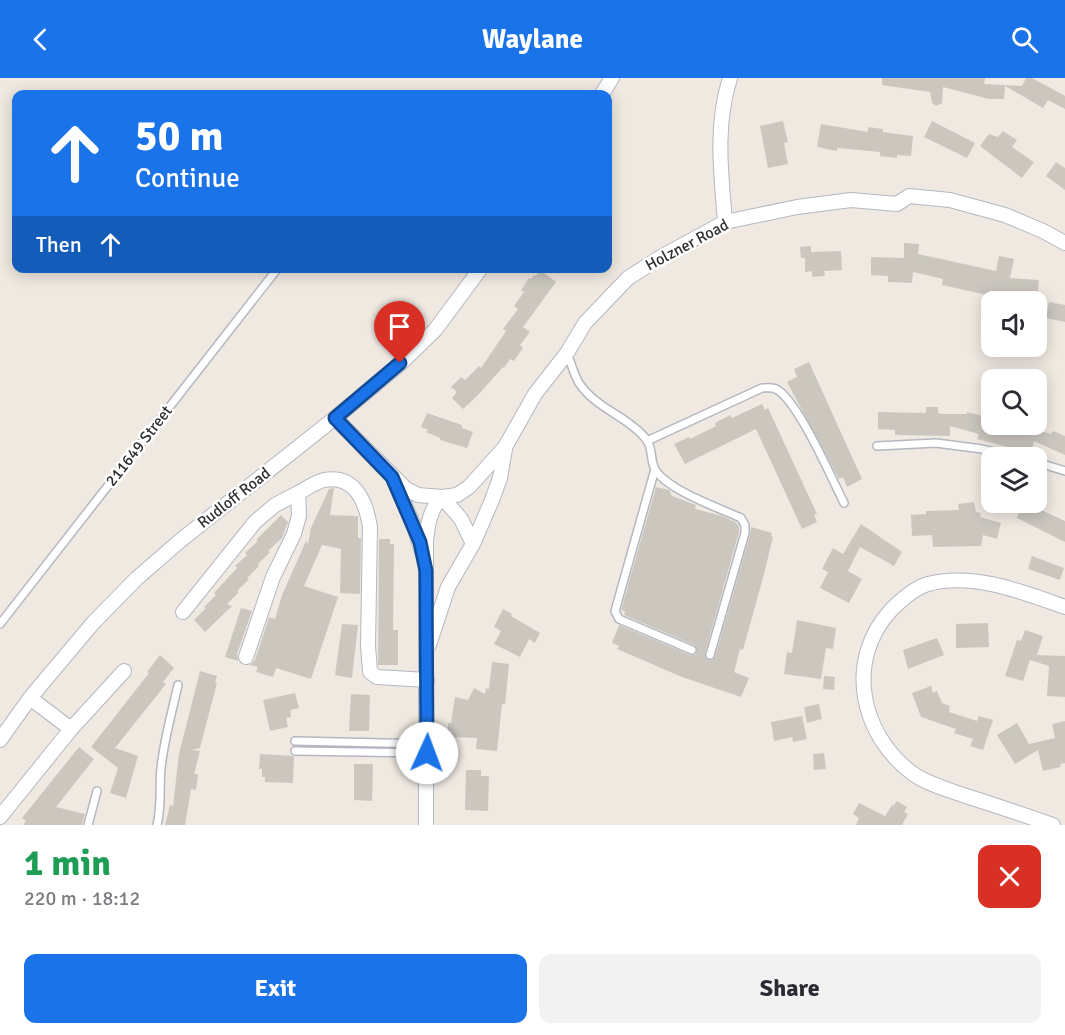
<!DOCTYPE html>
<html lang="en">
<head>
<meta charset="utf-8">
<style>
  :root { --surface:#fff; --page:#f2f2f3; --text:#2b2b33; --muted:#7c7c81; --accent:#1a73e8 }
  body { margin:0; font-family:Signika,sans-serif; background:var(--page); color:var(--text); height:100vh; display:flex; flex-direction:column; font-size:22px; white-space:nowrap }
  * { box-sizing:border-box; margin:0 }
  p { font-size:20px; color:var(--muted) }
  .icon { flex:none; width:33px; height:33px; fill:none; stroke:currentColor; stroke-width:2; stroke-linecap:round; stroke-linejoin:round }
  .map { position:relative; height:747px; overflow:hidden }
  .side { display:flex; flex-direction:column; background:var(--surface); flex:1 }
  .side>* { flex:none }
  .hud { position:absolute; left:12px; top:12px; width:600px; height:183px; border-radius:12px; box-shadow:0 3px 15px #0003; background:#1a73e8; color:#fff; overflow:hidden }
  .buttons { position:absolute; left:981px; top:213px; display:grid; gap:12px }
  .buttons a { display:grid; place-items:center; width:66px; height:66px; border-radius:12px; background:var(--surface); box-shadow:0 3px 15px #0003; font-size:30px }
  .pin { position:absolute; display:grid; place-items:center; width:51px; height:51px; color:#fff; margin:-62px -26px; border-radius:50% 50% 50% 0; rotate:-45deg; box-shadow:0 0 6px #0007 }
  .pin .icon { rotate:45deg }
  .me { position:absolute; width:66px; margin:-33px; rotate:2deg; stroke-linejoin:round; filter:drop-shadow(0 0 4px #0008) }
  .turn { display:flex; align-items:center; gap:21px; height:126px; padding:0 24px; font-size:27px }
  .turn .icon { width:78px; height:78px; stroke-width:2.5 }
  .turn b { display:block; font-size:42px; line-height:51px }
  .then { display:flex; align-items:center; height:57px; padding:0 24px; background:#0003; gap:12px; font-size:22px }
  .round { display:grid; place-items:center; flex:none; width:63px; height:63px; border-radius:12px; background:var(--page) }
  .headline { display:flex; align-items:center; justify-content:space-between; height:102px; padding:0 24px }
  h1 { font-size:36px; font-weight:700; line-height:45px; color:#1e9e55 }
  .cta { display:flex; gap:12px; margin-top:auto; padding:12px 24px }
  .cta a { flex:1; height:69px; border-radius:12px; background:var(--accent); color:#fff; font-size:24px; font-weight:700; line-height:69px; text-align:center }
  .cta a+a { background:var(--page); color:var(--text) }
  header { display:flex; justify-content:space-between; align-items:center; height:78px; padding:0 24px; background:var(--accent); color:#fff; font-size:27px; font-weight:700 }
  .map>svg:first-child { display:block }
</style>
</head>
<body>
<header><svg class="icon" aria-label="back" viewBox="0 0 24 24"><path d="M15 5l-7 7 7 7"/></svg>Waylane<svg class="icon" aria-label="search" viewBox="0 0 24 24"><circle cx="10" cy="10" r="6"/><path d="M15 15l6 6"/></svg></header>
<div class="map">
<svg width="1065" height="747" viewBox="0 0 1065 747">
  <rect width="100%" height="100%" fill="#efe9e1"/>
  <path fill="#cbc7bf" d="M882 0H985L984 6 1022 8 1026 0H1032L1065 18V31L1048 22 1043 30 1005 8 1004 21H989L943 9 942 25 936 28 932 25 930 14 882 7Z
    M783 43 788 64 784 65 788 86 768 90 760 48Z
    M932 43 975 65 967 80 924 59Z
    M821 46 868 54V49L883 51V54L913 58 911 78 897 77V80L880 78V74L837 70V73L817 69Z
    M1003 53 1017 62 1012 69 1034 84 1022 100 980 68 989 56 998 59Z
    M1056 84 1065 90V112L1046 98Z
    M904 165 919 166 918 176 996 193 999 178 1014 181 1010 200 1039 202 1037 224 987 220V217L942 207 943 201 913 194 912 205 888 204V198L871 197V179L904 180Z
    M811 168V174L841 173 842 192 824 193 825 198 812 199V193L805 194V180H801L800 169Z
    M540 192 556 204 523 249 530 254 520 267 523 270 514 283 510 281 504 290 503 289 478 317 463 331 452 320 457 314 451 309 461 299 465 302 479 288 481 290 506 253 503 251 518 231 514 228 524 214 521 212 529 200 531 201 534 197 536 198Z
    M1049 224 1065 227V244L1046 240Z
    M809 284 862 401 847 409 843 399 839 401 787 304 797 299 794 291Z
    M762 326 765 332 768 330 817 436 814 437 817 444 802 451 756 351 685 386 674 366 689 359 690 361 716 348 715 345 730 337 732 340Z
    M926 329H938V335L943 336H967V334L990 340 989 346H1026L1025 349 1051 356 1053 353 1065 358V377L1034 363 1031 375 977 361 979 356 950 348V358L895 357V352L878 351V334L926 335Z
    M427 335 462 347V350L473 354 467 370 440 362V360L426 354 428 352 421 349Z
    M656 409 669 412 672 418 696 427 695 431 722 438 735 444 739 448V454L705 575 708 582H712L715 579 750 457 751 449 772 455 771 458 773 459 764 496 743 572 740 571 734 594 749 600 741 619 682 599 617 571 619 568 612 565 619 547 690 577H695L697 574 694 567 624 537 625 533 621 532Z
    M334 410 330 437 358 438V460H361L360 516 340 515 341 471 322 467 304 508 338 519 311 601 276 590 273 599 256 594 258 589 250 587 255 582 269 539 275 541 282 517 306 463 308 466 311 450 329 411Z
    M974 424 976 434 981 435 980 439 1001 445 997 461 983 457 981 468 933 469 932 457 912 458 911 437 926 436V433L959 432 958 426Z
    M1024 424 1065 443V464L1017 440Z
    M281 437 288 444 282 460 268 473 270 474 258 486 259 488 247 500 249 501 237 513 239 514 227 526 232 528 205 554 194 542 206 530 204 529 216 517 214 515 237 490 235 488 247 477 245 475 258 463 256 462Z
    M861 446 902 474 894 488 860 469 848 493 862 501 849 525 820 510 828 494 822 491 833 470 843 476Z
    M379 461H390V466H394L393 552H398V587H378Z
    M1032 478 1064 490 1060 502 1028 491Z
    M241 530 252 533 237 576 238 583 225 579Z
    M503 531 512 536 511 538 540 555 535 565 529 561 520 579 494 566 501 553 494 549Z
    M797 542 836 550 833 571 826 570 821 601 784 596 787 574 792 575Z
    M988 545 989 569 956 570V546Z
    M342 546 358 547 352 600 335 597Z
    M1025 552 1043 558 1037 577 1065 578V619L1047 618 1049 588 1030 582 1023 603 1005 598 1017 562 1021 563Z
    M937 560 944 577 908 591 903 572Z
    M160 577 174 590 163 604 166 606 115 670 138 678 126 720 110 715 118 690 91 669 149 595 147 594Z
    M492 584 509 586 505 626H502L497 673 476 671 477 660 448 659V645H451L455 619 468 622 474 610 485 616 486 610 489 611Z
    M200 593 217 598 215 605H217L200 670 192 672 200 673 194 696H198L196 712 191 711 185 747H165L170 727 173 728 179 676Z
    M824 598 835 599 834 612 823 611Z
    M931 608 933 615 937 613 942 625 950 628 949 634 977 643 979 638 993 642 983 672 970 668 973 661 954 655 956 651 921 639 912 615Z
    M295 615 299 630 290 632 291 639 286 640 288 649 270 653 263 622Z
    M351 616 370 617 369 653H349Z
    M819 626 822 641 807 645 804 629Z
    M802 638 807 661 793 664 792 659 774 663 771 644Z
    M1065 643V685L1060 686 1061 689 1043 693 1038 672 1015 686 997 657 1017 645 1029 666 1055 660 1052 646Z
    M79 669 94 681 56 729 85 736 82 747H23L26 743 22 740Z
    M824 675 826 691 814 692 813 676Z
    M260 676 294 678 293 705 265 704V699H262V691H259Z
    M354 686H373L372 723 354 722Z
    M466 692H481V698H489L488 733 465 732Z
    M897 723 907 729 904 734 908 736 902 747H856L859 740 853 736 859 725 885 738 892 727 893 728Z"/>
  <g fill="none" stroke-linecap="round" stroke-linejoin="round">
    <g stroke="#b4b7c1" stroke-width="10">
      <path id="lane" d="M567 275C571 285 574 297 579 305 595 330 629 339 647 362 653 371 650 385 656 393 670 413 719 430 741 440L745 447V455L710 577
        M647 363 762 310C767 310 772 309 776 311 797 321 832 401 844 425
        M877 368 936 365 982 371 1018 380
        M1036 384 1065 393
        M655 391 615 533 619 541 692 572
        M0 546 278 190
        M295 663 427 666
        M295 673 427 675
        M88 747 97 713
        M157 747C162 728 159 710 161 690 164 662 172 634 178 607"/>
    </g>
    <g stroke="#b4b7c1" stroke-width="16">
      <path id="street" d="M602 16 612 0
        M725 144C721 95 715 47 730 0
        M335 340 406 411 418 417 442 419 457 417 469 409 505 369 535 316 567 275 585 245 628 200 661 179 725 144 797 129 851 122 897 126 909 118 950 122 1005 137 1043 153 1065 165
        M394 402 414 448 422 474
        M442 419 461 441 473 466
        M183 534 255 444 275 427 298 415
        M429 567 448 509 473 466 492 422 500 400 505 371
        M246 579 273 499 294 456 299 438 298 415C306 411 315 404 324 402 355 396 366 424 370 449L368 567 370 594 377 599 427 602
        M71 651 124 593
        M0 662 30 620 93 545 136 501 181 462 335 340 400 286 435 252 481 190
        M0 739 71 651 30 620
        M426 747V462C428 446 430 431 442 419
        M1053 747C1024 737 995 727 966 718 949 712 927 706 912 695 860 656 845 582 891 532 901 522 914 510 928 506 973 494 1023 514 1065 529"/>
    </g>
    <use href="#lane" stroke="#fff" stroke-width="7"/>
    <use href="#street" stroke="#fff" stroke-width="14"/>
  </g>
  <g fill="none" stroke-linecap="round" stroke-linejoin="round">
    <g stroke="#114b97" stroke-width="15">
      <path id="route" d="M400 285 335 340 392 399 420 464 426 493 427 675"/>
    </g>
    <use href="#route" stroke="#1a73e8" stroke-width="10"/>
  </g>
  <g text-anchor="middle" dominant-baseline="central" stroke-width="5" stroke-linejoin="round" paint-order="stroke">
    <g font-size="16" fill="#2e2e2e" stroke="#fff">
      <text transform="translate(687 167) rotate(-28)">Holzner Road</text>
      <text transform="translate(139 368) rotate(-52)">211649 Street</text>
      <text transform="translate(234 420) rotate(-38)">Rudloff Road</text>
    </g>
  </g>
</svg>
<div class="buttons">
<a><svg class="icon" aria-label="sound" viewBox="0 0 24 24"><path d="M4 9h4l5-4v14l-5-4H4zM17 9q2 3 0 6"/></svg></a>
<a><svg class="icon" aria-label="search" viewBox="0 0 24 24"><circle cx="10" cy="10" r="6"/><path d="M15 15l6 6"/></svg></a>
<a><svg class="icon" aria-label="layers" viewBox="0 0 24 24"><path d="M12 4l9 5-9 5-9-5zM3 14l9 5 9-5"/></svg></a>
</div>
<div class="pin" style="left:400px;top:285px;background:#d93025"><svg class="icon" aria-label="arrive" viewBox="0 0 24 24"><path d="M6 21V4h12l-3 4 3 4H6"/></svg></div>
<svg class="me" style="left:427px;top:675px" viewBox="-20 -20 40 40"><circle r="19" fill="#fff"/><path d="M0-13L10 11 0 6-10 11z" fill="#1a73e8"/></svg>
<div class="hud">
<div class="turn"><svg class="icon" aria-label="ahead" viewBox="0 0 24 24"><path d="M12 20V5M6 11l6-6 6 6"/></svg><div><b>50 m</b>Continue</div></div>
<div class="then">Then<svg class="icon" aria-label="ahead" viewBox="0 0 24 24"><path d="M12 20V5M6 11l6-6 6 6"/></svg></div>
</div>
</div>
<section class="side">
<div class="headline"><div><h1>1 min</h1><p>220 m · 18:12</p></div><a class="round" style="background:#d93025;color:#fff"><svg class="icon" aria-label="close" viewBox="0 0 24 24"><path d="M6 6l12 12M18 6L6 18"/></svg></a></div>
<div class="cta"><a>Exit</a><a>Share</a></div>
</section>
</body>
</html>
